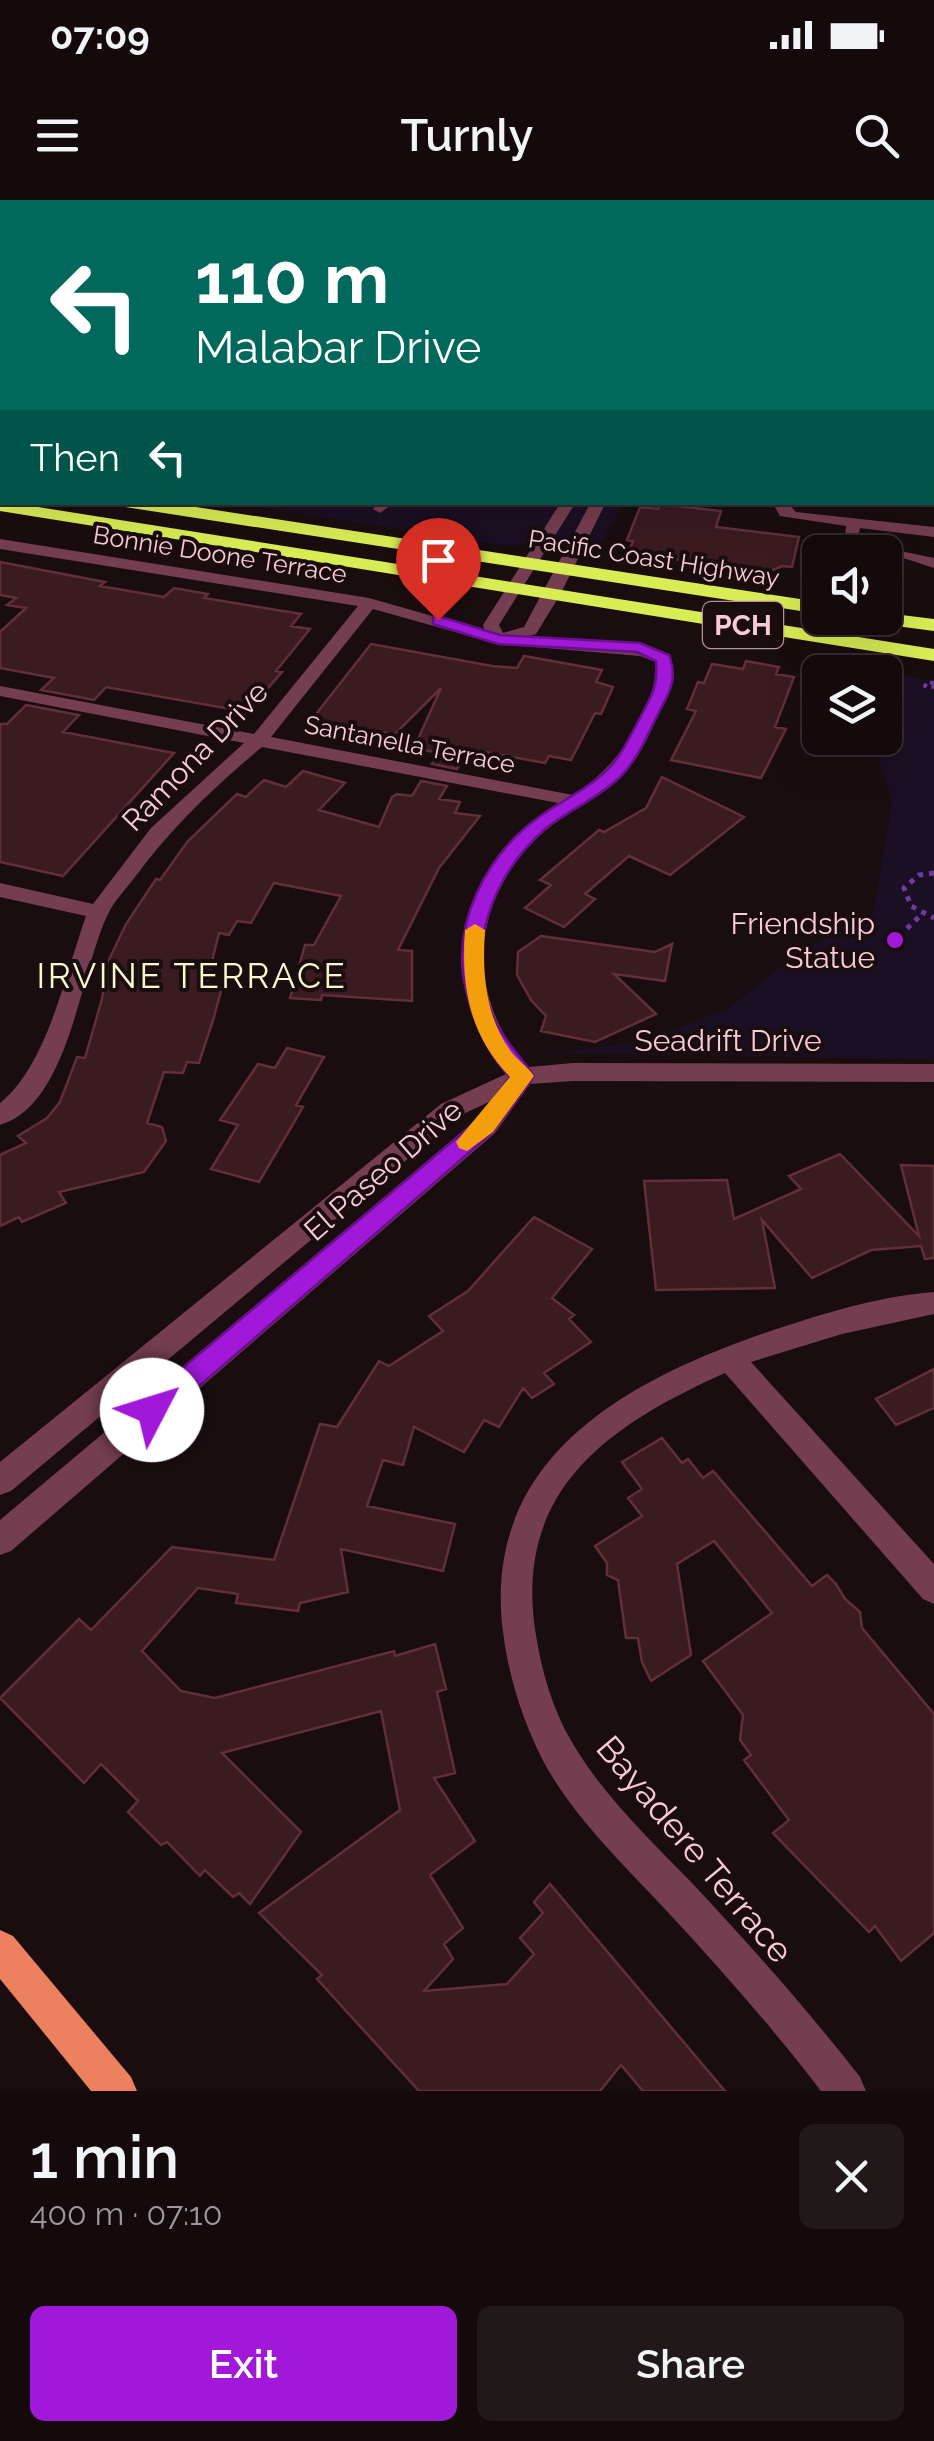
<!DOCTYPE html>
<html lang="en">
<head>
<meta charset="utf-8">
<style>
  :root { --surface:#140a0c; --page:#21181a; --text:#f1f3f6; --muted:#9d9a9d; --line:#332b2d; --accent:#a118d9 }
  body { margin:0; font-family:Raleway,sans-serif; background:var(--page); color:var(--text); height:100vh; display:flex; flex-direction:column; font-size:38px; white-space:nowrap }
  * { box-sizing:border-box; margin:0 }
  p { font-size:32px; color:var(--muted) }
  .icon { flex:none; width:55px; height:55px; fill:none; stroke:currentColor; stroke-width:2; stroke-linecap:round; stroke-linejoin:round }
  .map { position:relative; height:1891px; overflow:hidden }
  .sheet { display:flex; flex-direction:column; background:var(--surface); flex:1 }
  .sheet>* { flex:none }
  .guide { position:absolute; left:0px; top:0px; width:935px; height:305px; box-shadow:0 10px 40px #0002,0 0 0 2px var(--line); background:#00695c; color:#fff; overflow:hidden }
  .controls { position:absolute; left:802px; top:335px; display:grid; gap:20px }
  .controls a { display:grid; place-items:center; width:100px; height:100px; border-radius:15px; background:var(--surface); box-shadow:0 10px 40px #0002,0 0 0 2px var(--line); font-size:50px }
  .pin { position:absolute; display:grid; place-items:center; width:85px; height:85px; color:#fff; margin:-102px -42px; border-radius:50% 50% 50% 0; rotate:-45deg; box-shadow:0 0 10px #0007 }
  .pin .icon { rotate:45deg }
  .me { position:absolute; width:110px; margin:-55px; rotate:50deg; stroke-linejoin:round; filter:drop-shadow(0 0 8px #0008) }
  .turn { display:flex; align-items:center; gap:35px; height:210px; padding:0 30px; font-size:45px }
  .turn .icon { width:130px; height:130px; stroke-width:2.5 }
  .turn b { display:block; font-size:70px; line-height:85px }
  .then { display:flex; align-items:center; height:95px; padding:0 30px; background:#0003; gap:20px; font-size:38px }
  .round { display:grid; place-items:center; flex:none; width:105px; height:105px; border-radius:15px; background:var(--page) }
  .headline { display:flex; align-items:center; justify-content:space-between; height:170px; padding:0 30px }
  h1 { font-size:60px; font-weight:600; line-height:75px }
  .primary-button { display:flex; gap:20px; margin-top:auto; padding:20px 30px }
  .primary-button a { flex:1; height:115px; border-radius:15px; background:var(--accent); color:#fff; font-size:40px; font-weight:600; line-height:115px; text-align:center }
  .primary-button a+a { background:var(--page); color:var(--text) }
  .status { display:flex; justify-content:space-between; align-items:center; height:70px; padding:0 50px; background:var(--surface); direction:ltr }
  .status svg { height:28px; fill:currentColor }
  header { display:flex; justify-content:space-between; align-items:center; height:130px; padding:0 30px; background:var(--surface); font-size:45px; font-weight:600 }
  .map>svg:first-child { display:block }
</style>
</head>
<body>
<div class="status"><b>07:09</b><svg viewBox="0 0 49 12"><path d="M0 12V9h3v3zM5 12V6h3v6zM10 12V3h3v9zM15 12V0h3v12zM26 1h20v11H26zM47 4h2v5h-2z"/></svg></div>
<header><svg class="icon" aria-label="menu" viewBox="0 0 24 24"><path d="M4 6h16M4 12h16M4 18h16"/></svg>Turnly<svg class="icon" aria-label="search" viewBox="0 0 24 24"><circle cx="10" cy="10" r="6"/><path d="M15 15l6 6"/></svg></header>
<div class="map">
<svg width="934" height="1891" viewBox="0 0 934 1891">
  <rect width="100%" height="100%" fill="#1a0d10"/>
  <path fill="#1b1023" d="M0 0H683L685 2H2V214Z
    M233 303H624L599 347 502 345Z
    M849 465 934 481V859L555 853 644 841 728 809 796 754 874 712 892 600 872 538H885V472H851Z"/>
  <path fill="#391b20" stroke="#622f39" stroke-width="2.5" d="M660 304 721 311 716 327 799 337 792 367 782 366 771 371 645 356 647 351 630 349 633 341 627 340 640 307 658 309Z
    M0 362 105 382 100 386 164 397 174 388 208 394 204 398 301 414 291 426 310 429 276 471 282 472 247 512 106 487 94 500 41 490 54 478 0 468V432L26 408 7 405 16 398 0 395Z
    M371 444 492 466 517 468 524 456 602 470 596 482 613 487 601 514 595 513 571 560 549 556 545 563 469 549 457 569 432 564 439 553 414 548 441 488 395 534 309 523Z
    M746 461 779 467 776 474 794 477 775 527 786 529 761 578 671 560 696 511 687 509 698 482 704 483 712 464 743 469Z
    M26 505 79 515 63 532 174 553 63 676 0 662V524H7Z
    M303 571 345 583 319 610 379 627 392 597 397 594 412 596 421 581 447 586 439 599 460 602 455 613 480 616 439 668 398 750 412 751V801L322 795 321 800 290 798 305 745H314L341 696 274 683 251 723 237 721 229 735 219 733 205 790 221 791 214 817 199 863 187 862 183 873 164 872 147 923 162 927 166 941 144 972 59 992 66 1003 22 1022 19 1017 0 1026V955L26 943 18 936 47 918 60 902 77 857 85 858 102 799 107 764 126 724 156 679 160 680 188 641 237 594 246 597 264 580 286 587Z
    M662 577 744 617 670 675 629 656 585 694 595 699 564 727 525 708 551 685 540 680 599 630 604 632 646 608Z
    M541 736 655 752 672 744 665 781 614 774 656 814 595 842 541 831 546 816 531 800 517 775 518 752Z
    M287 848 324 857 296 905 303 907 259 982 211 969 238 925 220 920 258 864 275 868Z
    M840 954 919 1036 901 965 934 966V1058L925 1059 921 1046 871 1050 812 1078 762 1020 775 1088 656 1090 644 981 727 980 734 1019 801 989 789 976Z
    M534 1017 592 1049 552 1098 574 1115 569 1119 591 1142 544 1173 554 1184 532 1198 523 1188 499 1227 484 1220 464 1252 414 1227 403 1265 383 1260 367 1306 455 1324 443 1371 341 1349 348 1392 300 1403 298 1411 236 1403 238 1394 198 1388 142 1451 181 1491 215 1498 394 1451 395 1456 435 1444 446 1489 437 1492 455 1573 434 1578 475 1641 430 1675 463 1728 444 1744 453 1759 424 1791 507 1784 534 1754 520 1738 543 1713 534 1702 550 1684 725 1891H643L621 1865 600 1891H419L317 1779 322 1775 259 1713 400 1610 381 1511 222 1553 301 1632 250 1704 239 1693 233 1697 205 1670 200 1676 167 1642 161 1645 128 1612 138 1601 101 1564 84 1583 0 1498 79 1419 91 1430 172 1347 274 1360 320 1224 337 1227 379 1161 389 1166 443 1131 429 1116 468 1091Z
    M934 1169V1208L896 1225 876 1199Z
    M662 1238 682 1263 688 1259 703 1278 713 1271 812 1386 827 1375 836 1384 845 1399 860 1412 862 1428 934 1514V1733L901 1761 875 1726 869 1732 773 1633 789 1620 744 1560 751 1555 740 1540 743 1515 703 1461 772 1413 714 1341 677 1364 691 1455 651 1481 642 1462 638 1438H626L618 1380 607 1375V1363L595 1346 642 1316 628 1298 642 1289 622 1262Z"/>
  <g fill="none" stroke-linecap="round" stroke-linejoin="round">
    <path stroke="#7139a0" stroke-width="4" stroke-dasharray="4 5" stroke-linecap="butt" d="M934 483 927 482 925 486 934 487"/>
    <path stroke="#7139a0" stroke-width="5" stroke-dasharray="5 6" stroke-linecap="butt" d="M934 673 919 675 904 688 911 706 934 718
      M899 736 922 714"/>
    <path fill="#743d50" fill-rule="evenodd" d="M803 0H815L817 2H806Z
      M932 100H934V106H932Z
      M0 201H2V209H0Z
      M0 255H2V263H0Z
      M934 293V302H932V293Z
      M379 302H395L380 313 373 309Z
      M561 302H576L499 425 503 433 524 427 591 302H606L560 395 536 434 525 437C575 441 622 438 670 455 677 475 668 496 659 513 648 536 638 560 620 578 599 598 573 609 551 626 504 662 476 721 485 780 491 813 505 843 529 867L573 863 934 864V882L573 881 530 884 495 933 11 1351 0 1355V1320L477 919 491 901 459 916 11 1291 0 1295V1262L441 904 506 874C429 781 459 664 558 603L262 547C214 587 172 627 135 677 126 689 114 701 108 714 80 771 70 904 0 925V903C47 866 66 772 86 716L0 697V683L93 704 151 628 244 543 0 496V486L254 534 358 406 0 349V339L369 398 485 431 483 425ZM373 409 498 444 640 456 656 462C656 514 616 568 573 595L271 537Z
      M772 302H787L796 312 934 327V337L860 328 857 342 934 358V368L885 352 844 348 846 326 780 316Z
      M896 302H923L916 306Z
      M934 1092V1114L842 1134 751 1162 934 1364V1404L923 1399 725 1173C609 1225 515 1289 535 1429 541 1469 552 1509 573 1544 604 1596 649 1639 691 1682 750 1745 807 1809 860 1877L866 1891H821C772 1827 718 1766 663 1707 622 1663 577 1620 547 1568 524 1526 509 1479 503 1432 481 1260 623 1182 765 1133 818 1115 878 1096 934 1092Z"/>
    <path fill="#ed805e" fill-rule="evenodd" d="M893 0H903L904 2H895Z
      M924 0H934V4L926 2Z
      M932 38H934V45H932Z
      M0 1730 13 1736 131 1877 137 1891H91L0 1779Z"/>
    <path fill="#d8ec54" fill-rule="evenodd" d="M0 278 2 279V289H0Z
      M0 301 934 449V461L0 311Z
      M117 302H163L820 402V414L125 307Z
      M885 413 934 419V431L881 424 871 418H885Z"/>
  </g>
  <path fill="#a118d9" stroke="#69108d" stroke-width="2.5" d="M438 416 500 435 640 443 669 455C678 478 670 492 659 512 648 534 638 559 620 577 599 598 568 610 545 629 491 677 463 752 495 821 506 843 521 857 534 876L530 882 493 932 161 1219 152 1222 142 1219 138 1210 142 1202 478 920 510 877C487 853 474 823 466 790 450 725 486 655 539 617 561 601 588 589 608 569 622 555 630 536 640 518 652 495 658 487 656 461L637 452 498 444 433 424V417Z"/>
  <path fill="#f59e0b" d="M475 724 485 730C482 773 485 817 512 853 519 861 528 867 534 876L493 932 467 951 459 948 456 942 510 877C469 835 461 786 465 730Z"/>
  <circle fill="#a118d9" stroke="#1a0d10" stroke-width="4" cx="895" cy="740" r="10"/>
  <g text-anchor="middle" dominant-baseline="central" stroke-width="8" stroke-linejoin="round" paint-order="stroke">
    <g font-size="25" fill="#f9cbd8" stroke="#1a0d10">
      <text transform="translate(220 354) rotate(9)">Bonnie Doone Terrace</text>
      <text transform="translate(654 358) rotate(9)">Pacific Coast Highway</text>
      <text transform="translate(410 544) rotate(11)">Santanella Terrace</text>
    </g>
    <rect fill="#1a0d10" stroke="#b6929c" stroke-width="2.5" x="703" y="402" width="80" height="46" rx="8"/>
    <g font-size="28" font-weight="bold" fill="#f9cbd8">
      <text x="743" y="425">PCH</text>
    </g>
    <g font-size="30" fill="#f9cbd8" stroke="#1a0d10">
      <text transform="translate(195 556) rotate(-46)">Ramona Drive</text>
      <text x="728" y="840">Seadrift Drive</text>
      <text transform="translate(383 970) rotate(-41)">El Paseo Drive</text>
    </g>
    <g font-size="30" fill="#f9cbd8" stroke="#1a0d10" text-anchor="end">
      <text x="875" y="723">Friendship<tspan x="875" dy="34">Statue</tspan></text>
    </g>
    <g font-size="35" letter-spacing="2.5" fill="#f9f8cd" stroke="#1a0d10">
      <text x="192" y="775">IRVINE TERRACE</text>
    </g>
    <g font-size="35" fill="#f9cbd8" stroke="#1a0d10">
      <text transform="translate(695 1649) rotate(50)">Bayadere Terrace</text>
    </g>
  </g>
</svg>
<div class="controls">
<a><svg class="icon" aria-label="sound" viewBox="0 0 24 24"><path d="M4 9h4l5-4v14l-5-4H4zM17 9q2 3 0 6"/></svg></a>
<a><svg class="icon" aria-label="layers" viewBox="0 0 24 24"><path d="M12 4l9 5-9 5-9-5zM3 14l9 5 9-5"/></svg></a>
</div>
<div class="pin" style="left:438px;top:420px;background:#d93025"><svg class="icon" aria-label="arrive" viewBox="0 0 24 24"><path d="M6 21V4h12l-3 4 3 4H6"/></svg></div>
<svg class="me" style="left:152px;top:1210px" viewBox="-20 -20 40 40"><circle r="19" fill="#fff"/><path d="M0-13L10 11 0 6-10 11z" fill="#a118d9"/></svg>
<div class="guide">
<div class="turn"><svg class="icon" aria-label="left" viewBox="0 0 24 24"><path d="M17 20v-9H6M10 6l-5 5 5 5"/></svg><div><b>110 m</b>Malabar Drive</div></div>
<div class="then">Then<svg class="icon" aria-label="left" viewBox="0 0 24 24"><path d="M17 20v-9H6M10 6l-5 5 5 5"/></svg></div>
</div>
</div>
<section class="sheet">
<div class="headline"><div><h1>1 min</h1><p>400 m · 07:10</p></div><a class="round"><svg class="icon" aria-label="close" viewBox="0 0 24 24"><path d="M6 6l12 12M18 6L6 18"/></svg></a></div>
<div class="primary-button"><a>Exit</a><a>Share</a></div>
</section>
</body>
</html>
